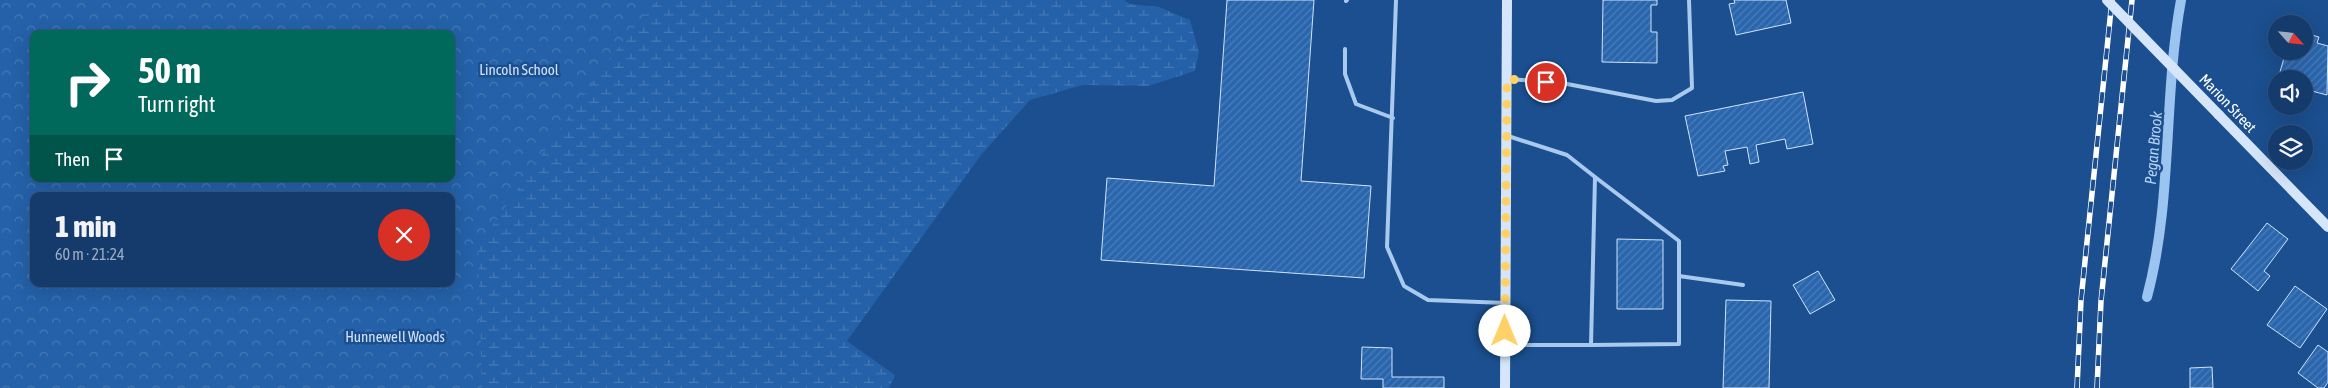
<!DOCTYPE html>
<html lang="en">
<head>
<meta charset="utf-8">
<style>
  :root { --surface:#143b6b; --page:#214673; --text:#f1f3f6; --muted:#9dadc1; --line:#33557e }
  body { margin:0; font-family:"Asap Condensed",sans-serif; background:var(--page); color:var(--text); height:100vh; display:flex; flex-direction:column; font-size:19px; white-space:nowrap }
  * { box-sizing:border-box; margin:0 }
  p { font-size:16px; color:var(--muted) }
  .icon { flex:none; width:28px; height:28px; fill:none; stroke:currentColor; stroke-width:2; stroke-linecap:round; stroke-linejoin:round }
  .map { position:relative; flex:1; overflow:hidden }
  .sheet { position:absolute; left:30px; top:192px; width:425px; height:95px; display:flex; flex-direction:column; background:var(--surface); border-radius:10px; box-shadow:0 5px 20px #0002,0 0 0 1px var(--line) }
  .sheet>* { flex:none }
  .top-card { position:absolute; left:30px; top:30px; width:425px; height:152px; border-radius:10px; box-shadow:0 5px 20px #0002,0 0 0 1px var(--line); background:#00695c; color:#fff; overflow:hidden }
  .needle { width:32px; rotate:117deg }
  .tools { position:absolute; left:2268px; top:15px; display:grid; gap:10px }
  .tools a { display:grid; place-items:center; width:45px; height:45px; border-radius:50%; background:var(--surface); box-shadow:0 5px 20px #0002,0 0 0 1px var(--line); font-size:25px }
  .pin { position:absolute; display:grid; place-items:center; width:42px; height:42px; color:#fff; margin:-21px; border:2px solid #fff; border-radius:50%; box-shadow:0 1px 5px #0007 }
  .me { position:absolute; width:55px; margin:-28px; rotate:0deg; stroke-linejoin:round; filter:drop-shadow(0 0 4px #0008) }
  .turn { display:flex; align-items:center; gap:18px; height:105px; padding:0 25px; font-size:22px }
  .turn .icon { width:65px; height:65px; stroke-width:2.5 }
  .turn b { display:block; font-size:35px; line-height:42px }
  .then { display:flex; align-items:center; height:48px; padding:0 25px; background:#0003; gap:10px; font-size:19px }
  .round { display:grid; place-items:center; flex:none; width:52px; height:52px; border-radius:26px; background:var(--page) }
  .headline { display:flex; align-items:center; justify-content:space-between; height:85px; padding:0 25px }
  h1 { font-size:30px; font-weight:800; line-height:38px }
  .map>svg:first-child { display:block }
</style>
</head>
<body>
<div class="map">
<svg width="2328" height="388" viewBox="0 0 2328 388">
  <defs>
    <pattern id="wetland-marsh" width="20" height="14" patternUnits="userSpaceOnUse" patternTransform="scale(1.25)"><rect width="20" height="14" fill="#2461a8"/><path d="M1 5h8M5 5V1M11 12h8M15 12V8" fill="none" stroke="#4579b5"/></pattern>
    <pattern id="park-crowns" width="20" height="18" patternUnits="userSpaceOnUse" patternTransform="scale(1.25)"><rect width="20" height="18" fill="#2461a8"/><path d="M2 6a3 3 0 1 1 6 0M12 15a3 3 0 1 1 6 0" fill="none" stroke="#4579b5"/></pattern>
    <pattern id="building-hatch" width="6" height="6" patternUnits="userSpaceOnUse" patternTransform="scale(1.25)"><rect width="6" height="6" fill="#2a66ad"/><path d="M-1 1l2-2M0 6l6-6M5 7l2-2" fill="none" stroke="#4a7db9"/></pattern>
  </defs>
  <rect width="100%" height="100%" fill="#1b4f8f"/>
  <path fill="url(#wetland-marsh)" fill-rule="evenodd" d="M0 0 34 34V179H451V34L317 0H1124L1130 4 1159 7 1190 20 1199 52 1195 71 1148 86 1083 85 1030 100 981 155 847 341 895 375 889 388H0ZM34 196H451V284H34Z"/>
  <path fill="url(#park-crowns)" fill-rule="evenodd" d="M0 0H658L612 55 478 246 482 388H0ZM34 34H451V179H34ZM451 196V284H34V196Z"/>
  <g fill="none" stroke-linecap="round" stroke-linejoin="round">
    <path stroke="#9cc4f0" stroke-width="10" d="M2147 297C2173 200 2163 98 2181 0"/>
  </g>
  <path fill="url(#building-hatch)" stroke="#cfe3fa" d="M1227 0H1314L1301 181 1371 186 1364 278 1101 260 1107 178 1214 186Z
    M1603 0H1657V5H1651V32H1657V63L1602 62Z
    M1734 0H1786L1791 23 1736 35 1729 4 1735 3Z
    M2304 33 2319 37 2317 43 2328 46 2327 95 2304 89V79H2278L2286 51H2304Z
    M1803 92 1813 144 1787 149 1785 139 1756 145 1759 162 1750 164 1747 147 1725 151 1728 165 1723 166 1725 171 1698 176 1685 116Z
    M2267 223 2288 239 2264 271 2270 276 2258 291 2231 269Z
    M1617 239 1663 240V309H1617Z
    M1818 271 1835 300 1810 314 1793 285Z
    M2295 286 2327 309 2300 348 2267 325Z
    M1726 300 1771 301 1769 388H1723Z
    M2318 345 2328 352V382L2324 388H2318L2298 373Z
    M1362 347 1392 348V377H1444V388H1383V379H1361Z
    M2212 367 2213 388H2190V368Z"/>
  <g fill="none" stroke-linecap="round" stroke-linejoin="round">
    <path stroke="#a9c9ee" stroke-width="4" d="M1396 0 1387 247 1404 286 1428 300 1505 303
      M1346 1 1347 0
      M1345 49V74L1356 104 1393 118
      M1508 79 1562 83 1656 101 1672 100 1692 88 1689 0
      M1679 276 1743 285
      M1505 345H1591L1595 177 1567 155 1508 136
      M1591 345 1679 344V241L1595 177"/>
    <path stroke="#d6e6fa" stroke-width="10" d="M2219 115 2328 227
      M1505 388 1507 0"/>
    <g stroke="#fff" stroke-width="5.5">
      <path id="rail" d="M2077 388 2081 300 2112 0
        M2097 388 2101 301 2132 0"/>
    </g>
    <use href="#rail" stroke="#1b4f8f" stroke-width="4" stroke-dasharray="11" stroke-linecap="butt"/>
    <path stroke="#d6e6fa" stroke-width="10" d="M2107 0 2219 115"/>
  </g>
  <g fill="none" stroke-linecap="round" stroke-linejoin="round">
    <path stroke="#ffd166" stroke-width="9" stroke-dasharray="0 16.2" d="M1505 331 1507 79 1546 82"/>
  </g>
  <g text-anchor="middle" dominant-baseline="central" stroke-width="5" stroke-linejoin="round" paint-order="stroke">
    <g font-size="15" fill="#cfe3fa" stroke="#1b4f8f">
      <text x="519" y="69">Lincoln School</text>
      <text x="395" y="336">Hunnewell Woods</text>
    </g>
    <g font-size="15" fill="#fff" stroke="#1b4f8f">
      <text transform="translate(2228 103) rotate(46)">Marion Street</text>
    </g>
    <g font-size="16" font-style="italic" fill="#b5d3f5" stroke="#1b4f8f">
      <text transform="translate(2153 148) rotate(-85)">Pegan Brook</text>
    </g>
  </g>
</svg>
<div class="tools">
<a><svg class="needle" viewBox="-14 -14 28 28"><path d="M0-13l5 13h-10z" fill="#e53935"/><path d="M0 13l5-13h-10z" fill="#9dadc1"/></svg></a>
<a><svg class="icon" aria-label="sound" viewBox="0 0 24 24"><path d="M4 9h4l5-4v14l-5-4H4zM17 9q2 3 0 6"/></svg></a>
<a><svg class="icon" aria-label="layers" viewBox="0 0 24 24"><path d="M12 4l9 5-9 5-9-5zM3 14l9 5 9-5"/></svg></a>
</div>
<div class="pin" style="left:1546px;top:82px;background:#d93025"><svg class="icon" aria-label="arrive" viewBox="0 0 24 24"><path d="M6 21V4h12l-3 4 3 4H6"/></svg></div>
<svg class="me" style="left:1505px;top:331px" viewBox="-20 -20 40 40"><circle r="19" fill="#fff"/><path d="M0-13L10 11 0 6-10 11z" fill="#ffd166"/></svg>
<div class="top-card">
<div class="turn"><svg class="icon" aria-label="right" viewBox="0 0 24 24"><path d="M7 20v-9h11M14 6l5 5-5 5"/></svg><div><b>50 m</b>Turn right</div></div>
<div class="then">Then<svg class="icon" aria-label="arrive" viewBox="0 0 24 24"><path d="M6 21V4h12l-3 4 3 4H6"/></svg></div>
</div>
<section class="sheet">
<div class="headline"><div><h1>1 min</h1><p>60 m · 21:24</p></div><a class="round" style="background:#d93025;color:#fff"><svg class="icon" aria-label="close" viewBox="0 0 24 24"><path d="M6 6l12 12M18 6L6 18"/></svg></a></div>
</section>
</div>
</body>
</html>
